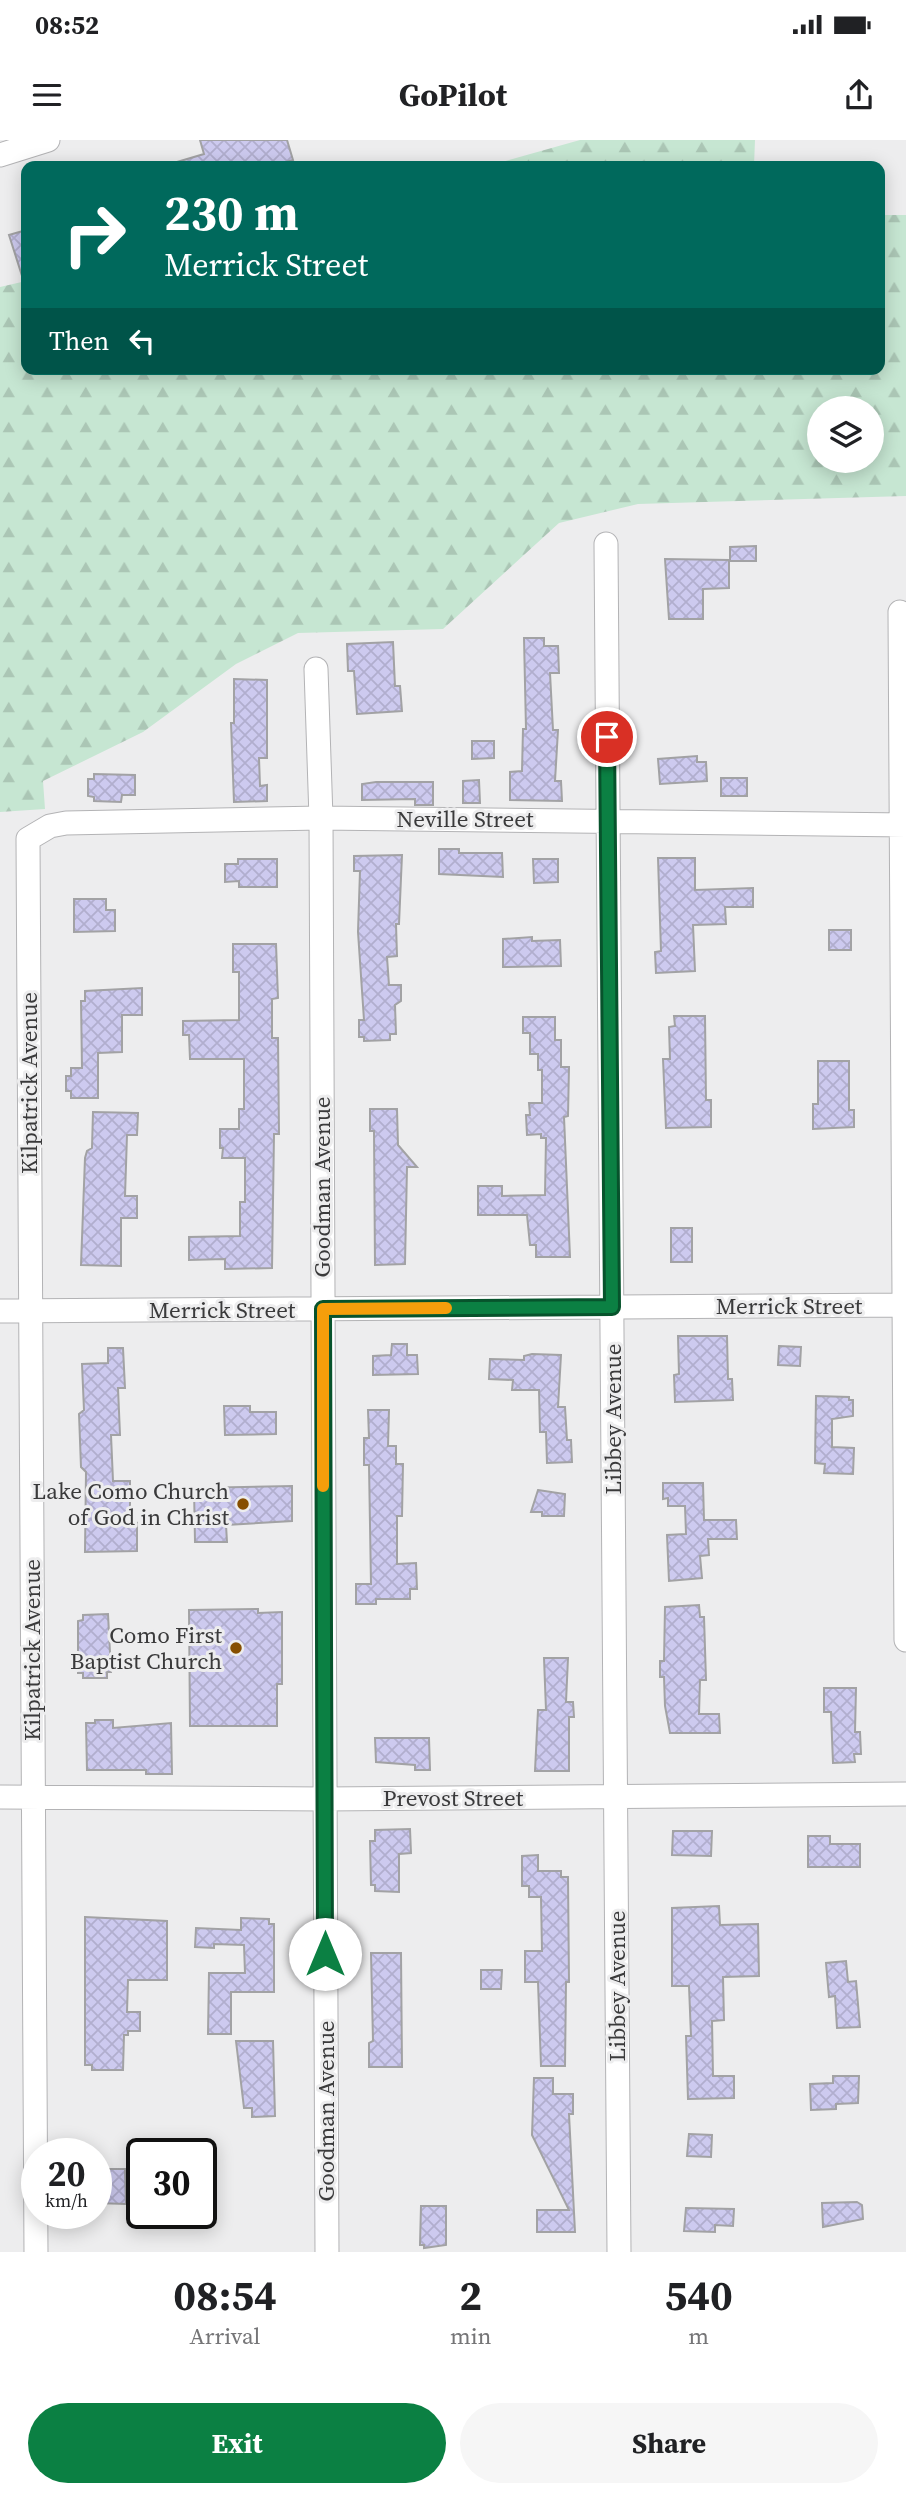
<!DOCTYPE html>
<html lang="en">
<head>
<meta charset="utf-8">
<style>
  :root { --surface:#fff; --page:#f6f6f6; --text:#202124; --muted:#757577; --accent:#0b8043 }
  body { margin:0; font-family:"Source Serif 4",serif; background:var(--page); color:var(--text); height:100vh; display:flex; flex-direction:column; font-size:26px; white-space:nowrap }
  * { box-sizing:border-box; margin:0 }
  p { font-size:23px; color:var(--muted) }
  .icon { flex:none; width:38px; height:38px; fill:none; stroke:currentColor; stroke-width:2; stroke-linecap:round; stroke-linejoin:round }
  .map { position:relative; height:2112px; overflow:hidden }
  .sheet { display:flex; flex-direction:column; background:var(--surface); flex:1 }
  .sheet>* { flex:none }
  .hud { position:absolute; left:21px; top:21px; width:864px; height:214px; border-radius:14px; box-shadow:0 4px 18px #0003; background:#00695c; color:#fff; overflow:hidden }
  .tools { position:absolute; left:807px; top:256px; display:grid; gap:14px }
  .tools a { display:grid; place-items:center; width:77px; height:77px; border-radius:50%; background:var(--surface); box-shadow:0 4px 18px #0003; font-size:35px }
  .speed { position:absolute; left:21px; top:1998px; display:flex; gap:14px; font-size:35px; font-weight:700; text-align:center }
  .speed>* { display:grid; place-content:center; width:91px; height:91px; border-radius:50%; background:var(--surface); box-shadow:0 4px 18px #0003; line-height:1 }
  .speed small { font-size:18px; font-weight:400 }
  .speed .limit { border:4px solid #111; border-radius:10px; background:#fff; color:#111 }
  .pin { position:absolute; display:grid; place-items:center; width:60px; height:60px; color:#fff; margin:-30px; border:4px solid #fff; border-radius:50%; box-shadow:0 2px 7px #0007 }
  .me { position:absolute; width:77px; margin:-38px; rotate:0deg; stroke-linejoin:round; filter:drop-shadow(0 0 5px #0008) }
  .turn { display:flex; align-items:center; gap:24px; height:147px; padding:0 28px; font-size:32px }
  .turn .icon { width:91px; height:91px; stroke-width:2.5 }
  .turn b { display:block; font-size:49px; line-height:60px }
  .then { display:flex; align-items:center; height:66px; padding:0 28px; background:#0003; gap:14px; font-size:26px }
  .eta { display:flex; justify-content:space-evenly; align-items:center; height:119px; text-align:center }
  .eta b { font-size:42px; font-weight:700; line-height:49px }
  .primary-button { display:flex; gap:14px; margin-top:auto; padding:14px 28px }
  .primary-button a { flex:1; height:80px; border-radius:42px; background:var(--accent); color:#fff; font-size:28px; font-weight:700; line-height:80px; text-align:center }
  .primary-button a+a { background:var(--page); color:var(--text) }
  .status { display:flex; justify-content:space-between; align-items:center; height:49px; padding:0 35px; background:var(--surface); direction:ltr }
  .status svg { height:19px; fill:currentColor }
  header { display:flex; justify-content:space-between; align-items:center; height:91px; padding:0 28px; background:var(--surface); font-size:32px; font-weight:700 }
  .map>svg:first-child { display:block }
</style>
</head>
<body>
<div class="status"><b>08:52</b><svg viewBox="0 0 49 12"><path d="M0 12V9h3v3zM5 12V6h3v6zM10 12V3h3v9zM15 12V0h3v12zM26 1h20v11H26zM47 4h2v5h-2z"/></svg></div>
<header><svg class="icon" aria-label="menu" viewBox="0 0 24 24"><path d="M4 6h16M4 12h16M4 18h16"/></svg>GoPilot<svg class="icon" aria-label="share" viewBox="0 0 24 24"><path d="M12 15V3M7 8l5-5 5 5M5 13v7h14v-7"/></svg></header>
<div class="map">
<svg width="906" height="2112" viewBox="0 0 906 2112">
  <defs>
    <pattern id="forest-firs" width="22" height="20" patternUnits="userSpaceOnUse" patternTransform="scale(1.75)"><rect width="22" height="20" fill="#c6e6d2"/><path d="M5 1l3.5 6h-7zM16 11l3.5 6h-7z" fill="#abc6b5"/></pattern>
    <pattern id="building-cross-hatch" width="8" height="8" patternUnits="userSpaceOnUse" patternTransform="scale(1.75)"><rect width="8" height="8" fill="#cdcaef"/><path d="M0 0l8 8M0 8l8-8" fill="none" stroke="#b1aece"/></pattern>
  </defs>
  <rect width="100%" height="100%" fill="#ededee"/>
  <path fill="url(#forest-firs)" fill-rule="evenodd" d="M580 0H755L754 26H488Z
    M880 75H906V356L638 364 559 383 443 489 298 493 236 524 143 592 43 641 45 669 0 672V147L26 141V229H880ZM819 268H872V320H819Z"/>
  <path fill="url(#building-cross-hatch)" stroke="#a2a2a4" stroke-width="2" d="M200 0H287L293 20 272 26H178L177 22 204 14Z
    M26 90V139H23L9 95Z
    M756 406V421H730V407Z
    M665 419 729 420V448L703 449V479H669Z
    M524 498H544V506H558L559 533H550L553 590H558L555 641H561L562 661 510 660V632L522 631 523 589H526Z
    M393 502 395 546H400L402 571 357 574 354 531H348L347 504Z
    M234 539 267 540V618H259L260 646 267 645V661L234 662 231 583H234Z
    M472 601H494V618L472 619Z
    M697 616V622H706L707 641 660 644 658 619Z
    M94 634 135 635V655H122L121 662 94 661V657L88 656V639H94Z
    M721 638H747V656H721Z
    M479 640 480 663H463V641Z
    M376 642H433V665H415V659L362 660V644Z
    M439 709H459V713H502L503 737 439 734Z
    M402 715 399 784H396L397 816 387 817 389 845H401V861L395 865 396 894H390V900L364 901V897H359V880H364L358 792 360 731H354V716Z
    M658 718H695V750L753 748V767H725L726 784 693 785 695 831 656 833 655 812 661 811Z
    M238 719H277V747H239V741L225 742V724H238Z
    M533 719H558V742L534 743Z
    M74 759H106V770H115V791L74 792Z
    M829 790H851V810H829Z
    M532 797V801L560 800 561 826 503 827V799Z
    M233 804H276L278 858 272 859V898H278L279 994H274L272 1128 225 1129V1119L189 1120V1097L240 1096V1062H245V1018H222L223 1008H220V989H239V969H244V919H190L189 895H183V881L239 880V832H233Z
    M142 848V875H122V912L98 913V958H71V951H66V936H71V928H82L81 861H85V851Z
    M674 876H705L706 960H711V987L666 988 663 919H670L669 887 675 886Z
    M523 877H555V900H561V927H569L568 976 564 977 570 1117H536V1105H530L527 1075H478V1046H502V1056L545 1055 546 998H541V994L527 995 526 975H530L529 963H542V930H538V914H530V893H523Z
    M818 921H849V970H854V987L813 989V964H818Z
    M370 969H397L398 1005 417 1027H407L405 1124 375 1125 374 991H370Z
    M93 972 138 973 137 995H127L125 1056H137V1078H121V1126L81 1125 85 1018 87 1011 92 1008Z
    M671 1088H692V1122H671Z
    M678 1196H727L728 1239H732L733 1260 675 1262 674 1235 679 1234Z
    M392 1204H407V1215H417L418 1234 373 1235V1216L391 1215Z
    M779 1206 801 1207 800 1226 778 1225Z
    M108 1208H123L125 1248H118L120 1295H111L113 1341H130V1384L137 1383V1411L85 1412 86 1332 81 1327 79 1274 84 1270 82 1224 108 1223Z
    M532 1214 561 1215 558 1267H565L567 1300H571L572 1322 547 1323 546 1292H540L539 1250H512L513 1240 489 1239 490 1219 524 1220V1216Z
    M816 1256 849 1257V1260H853V1276L832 1279V1307L854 1308 853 1334 824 1333 825 1324 815 1323Z
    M224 1266H250V1272H276V1294L225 1295Z
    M368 1270H389L388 1306H396V1324H403L402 1376H397V1424L416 1423 417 1449H410V1459H376V1464H356V1444H371L369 1325H364V1298H369Z
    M663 1343H703L704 1380H736L737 1399H708L709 1415 700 1416 702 1438 669 1441 667 1395 686 1394 685 1366H668V1358L663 1359Z
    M292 1346V1381L226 1385 227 1402H195L194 1348Z
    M538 1350 565 1354 564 1376H542V1372H531Z
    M699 1465 700 1477H704L706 1540H700L699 1574H719L720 1593H670L665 1566 664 1537H660V1521H664L665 1467Z
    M258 1469V1473L282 1472V1544H277V1586H190L189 1470Z
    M108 1474 111 1532H107V1538H83V1533H78V1481L83 1480V1475Z
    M544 1518H568L566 1562H573L574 1577H569V1631H535L538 1570H546Z
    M824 1548H856L855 1592H860L861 1614H854L855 1622 833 1623 831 1572H824Z
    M95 1580H113V1588L171 1583 172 1634H146V1630H87L86 1583H95Z
    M375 1598H429L430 1630H415V1625L376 1622Z
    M410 1689 411 1713 399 1714V1752L375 1751V1745H371L370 1701H375V1690Z
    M673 1691H712L711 1716 672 1715Z
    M808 1696H830V1704H860V1727H808Z
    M538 1715V1731H561V1737H568L569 1842H566L565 1926H541L538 1842H525V1811H542L541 1757H529V1746H522V1716Z
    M719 1766 720 1785 758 1784 759 1836 723 1837 724 1880 712 1881 713 1936H734V1958L688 1959 686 1896H691L689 1846H672V1768Z
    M85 1777 167 1781V1840H128L127 1872H140V1891H128V1895H124L123 1930H92V1925H85Z
    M241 1778 269 1779V1784H274V1852H231V1894H208L209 1833H245L244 1805 214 1804V1808L195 1807 196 1788 241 1790Z
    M371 1813H401L402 1927H369V1903L373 1901Z
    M846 1821 848 1842 856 1841 860 1887 837 1888 835 1856 829 1857 826 1823Z
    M481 1830H502L501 1849H481Z
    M236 1901H273L275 1976 252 1977V1968H244Z
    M833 1936H859L858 1963 836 1964V1969L811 1970 810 1944 833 1943Z
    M534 1938H553V1954H573V1974H569L575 2092H537V2070H569L532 1995Z
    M689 1994 712 1995 711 2017 687 2016Z
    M96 2029H125L126 2064 96 2063Z
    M857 2062 862 2065 863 2079 823 2087 822 2063Z
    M421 2066H446V2105L424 2108V2105H420Z
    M686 2068 734 2069 733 2086 715 2085V2092L684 2091Z"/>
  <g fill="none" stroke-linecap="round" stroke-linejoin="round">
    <g stroke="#b3b3b5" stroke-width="25">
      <path id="minor" d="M0 15 48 0
        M606 404 619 2112
        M900 472 906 1500
        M316 529 321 678 327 2112
        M0 1171 906 1165
        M0 1657 324 1659 906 1654
        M36 2112 28 699 50 686 66 683 321 678 906 685"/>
    </g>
    <use href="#minor" stroke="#fff" stroke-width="23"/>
  </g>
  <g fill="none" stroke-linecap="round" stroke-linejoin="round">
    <g stroke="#07532c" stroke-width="18">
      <path id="route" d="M325 1814 323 1169 612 1167 607 597"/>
    </g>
    <use href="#route" stroke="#0b8043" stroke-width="12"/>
    <path stroke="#f59e0b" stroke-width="12" d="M323 1346V1169L446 1168"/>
  </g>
  <g fill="#864e00" stroke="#ededee" stroke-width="2.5">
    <circle cx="243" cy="1364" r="7"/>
    <circle cx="236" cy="1508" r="7"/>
  </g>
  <g text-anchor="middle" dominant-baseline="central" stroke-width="6" stroke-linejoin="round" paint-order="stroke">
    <g font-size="23" fill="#3a3a3b" stroke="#ededee">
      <text x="465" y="679">Neville Street</text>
      <text transform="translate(29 943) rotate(-90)">Kilpatrick Avenue</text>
      <text transform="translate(322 1047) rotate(-90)">Goodman Avenue</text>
      <text x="789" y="1166">Merrick Street</text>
      <text x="222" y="1170">Merrick Street</text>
      <text transform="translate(613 1279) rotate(-90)">Libbey Avenue</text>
      <text transform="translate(32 1510) rotate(-90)">Kilpatrick Avenue</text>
      <text x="453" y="1658">Prevost Street</text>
      <text transform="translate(617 1846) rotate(-90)">Libbey Avenue</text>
      <text transform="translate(326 1971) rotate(-90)">Goodman Avenue</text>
    </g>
    <g font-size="23" fill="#3a3a3b" stroke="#ededee" text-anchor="end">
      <text x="229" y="1351">Lake Como Church<tspan x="229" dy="26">of God in Christ</tspan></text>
      <text x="222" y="1495">Como First<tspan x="222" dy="26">Baptist Church</tspan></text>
    </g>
  </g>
</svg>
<div class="tools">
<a><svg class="icon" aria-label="layers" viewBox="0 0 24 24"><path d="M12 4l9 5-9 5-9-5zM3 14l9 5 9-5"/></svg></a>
</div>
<div class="speed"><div>20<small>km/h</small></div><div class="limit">30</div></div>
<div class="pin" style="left:607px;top:597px;background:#d93025"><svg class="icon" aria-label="arrive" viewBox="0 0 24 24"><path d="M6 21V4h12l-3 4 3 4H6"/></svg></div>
<svg class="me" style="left:325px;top:1814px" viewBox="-20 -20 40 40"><circle r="19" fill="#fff"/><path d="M0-13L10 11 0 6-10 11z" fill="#0b8043"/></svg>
<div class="hud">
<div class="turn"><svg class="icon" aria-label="right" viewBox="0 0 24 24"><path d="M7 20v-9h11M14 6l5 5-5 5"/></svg><div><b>230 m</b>Merrick Street</div></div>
<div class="then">Then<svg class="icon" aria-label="left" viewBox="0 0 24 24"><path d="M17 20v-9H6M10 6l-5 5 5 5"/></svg></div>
</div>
</div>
<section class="sheet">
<div class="eta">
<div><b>08:54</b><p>Arrival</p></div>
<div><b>2</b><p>min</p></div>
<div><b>540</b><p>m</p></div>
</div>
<div class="primary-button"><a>Exit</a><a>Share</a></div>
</section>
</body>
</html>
